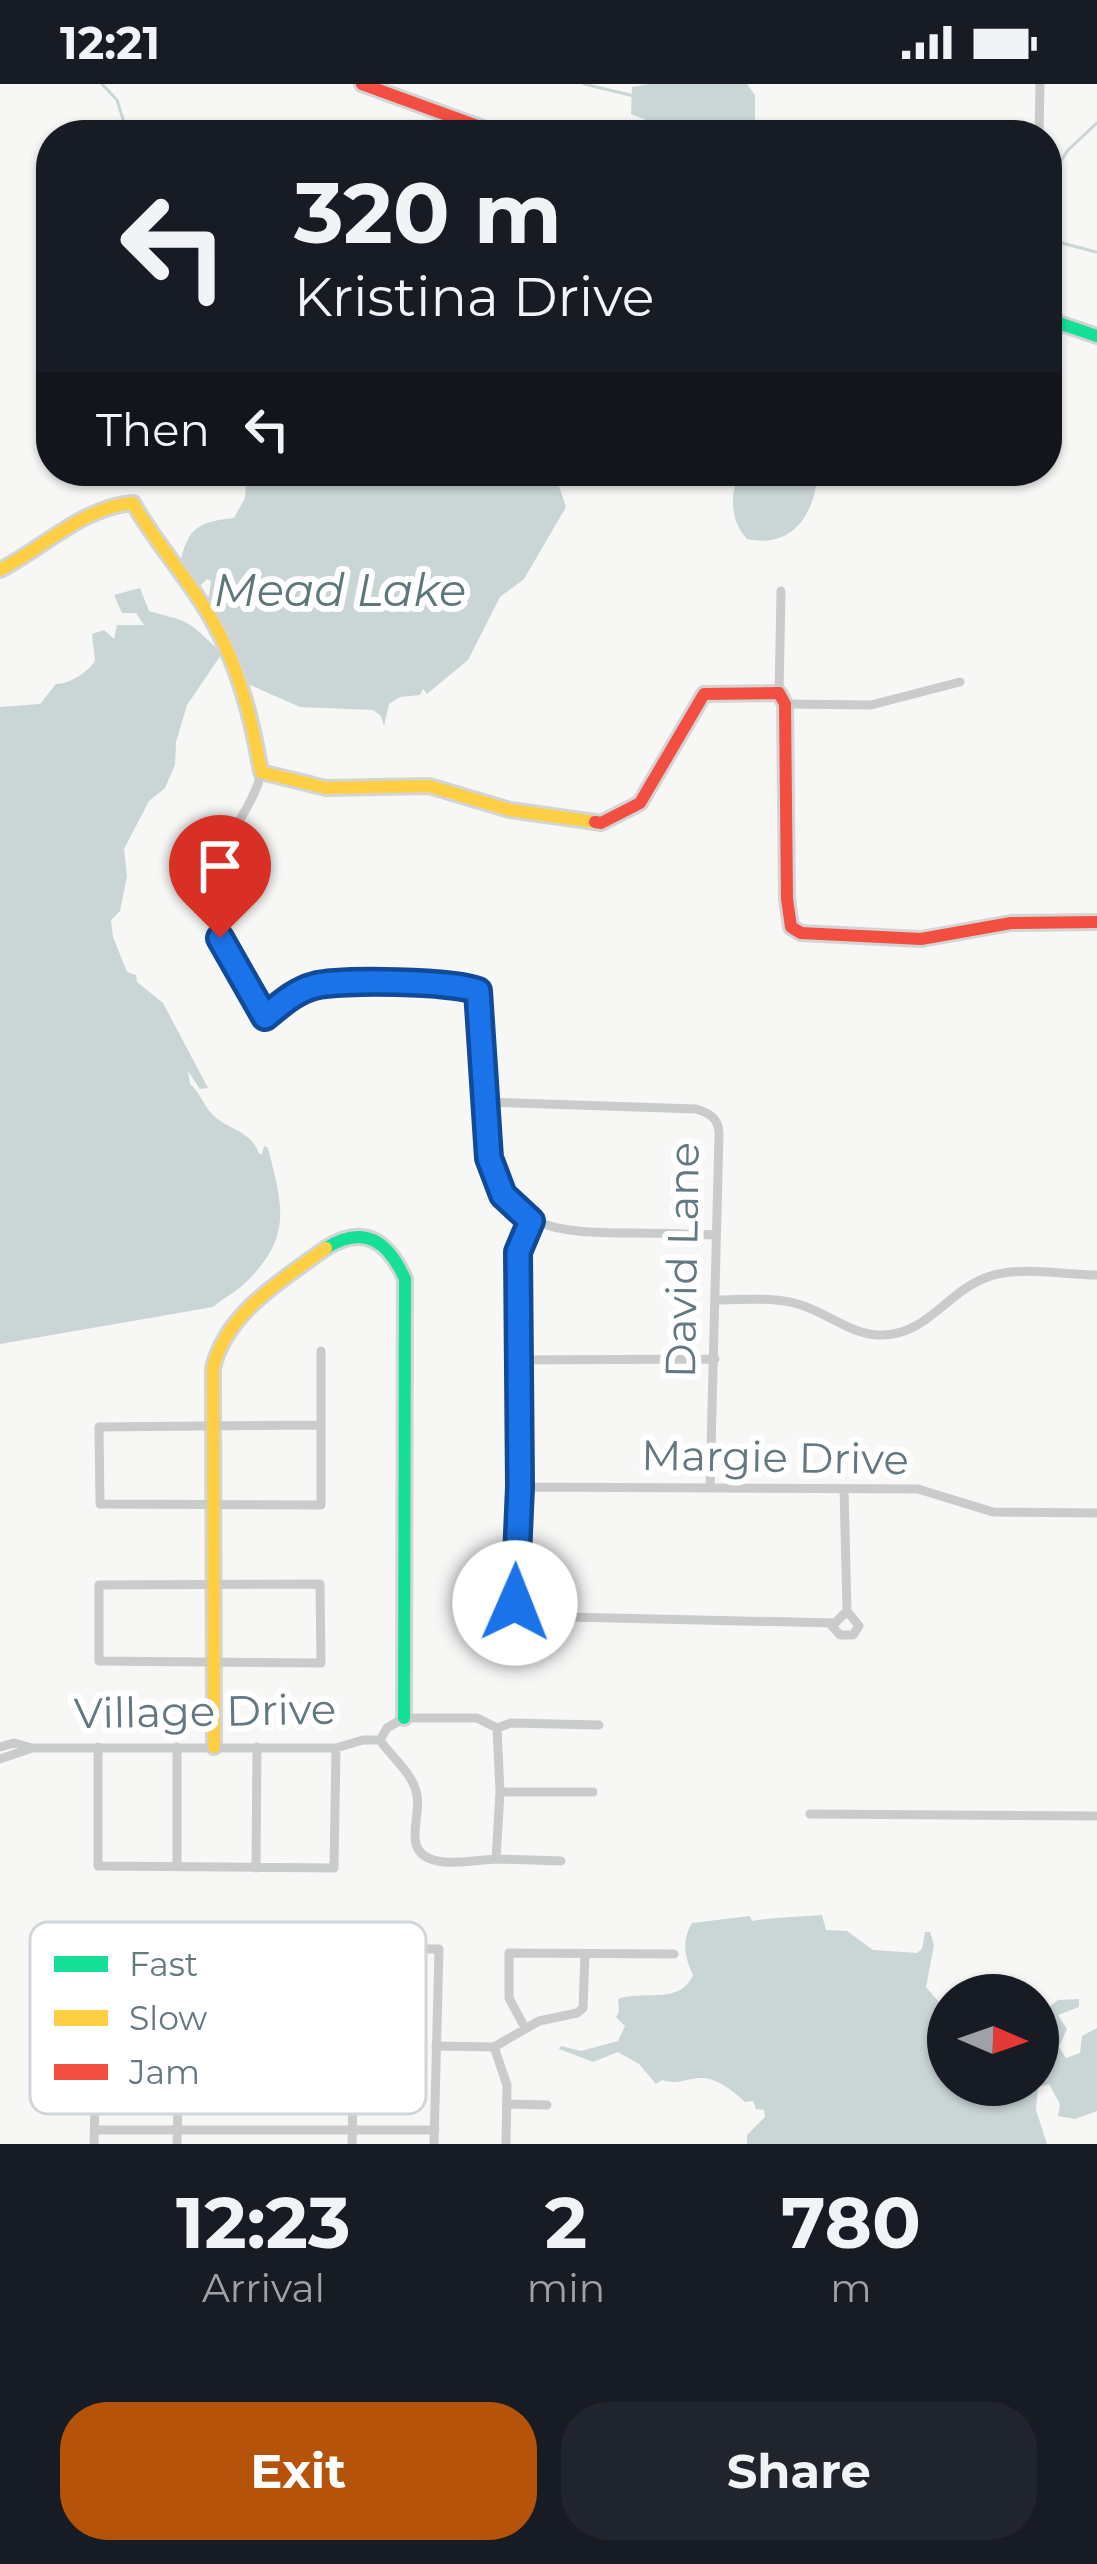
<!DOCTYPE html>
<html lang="en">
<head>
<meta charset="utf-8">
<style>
  :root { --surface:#171b24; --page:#20242c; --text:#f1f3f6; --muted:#9ea1a6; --accent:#b45309 }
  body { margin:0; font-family:Montserrat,sans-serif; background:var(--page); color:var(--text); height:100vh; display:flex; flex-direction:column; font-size:45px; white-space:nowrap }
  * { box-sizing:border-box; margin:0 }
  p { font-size:39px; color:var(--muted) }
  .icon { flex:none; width:66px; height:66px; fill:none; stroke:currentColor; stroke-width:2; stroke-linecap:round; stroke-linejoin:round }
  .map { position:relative; height:2060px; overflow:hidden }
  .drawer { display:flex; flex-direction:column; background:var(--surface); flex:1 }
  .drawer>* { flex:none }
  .guide { position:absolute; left:36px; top:36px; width:1026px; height:366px; border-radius:48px; box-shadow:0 3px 9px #0004; background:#171b24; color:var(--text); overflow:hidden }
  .needle { width:78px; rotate:92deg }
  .tools { position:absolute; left:927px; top:1890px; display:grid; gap:24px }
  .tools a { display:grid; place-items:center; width:132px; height:132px; border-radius:50%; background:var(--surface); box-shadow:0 3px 9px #0004; font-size:60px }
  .pin { position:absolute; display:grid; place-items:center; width:102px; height:102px; color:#fff; margin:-123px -51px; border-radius:50% 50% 50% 0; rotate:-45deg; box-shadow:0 0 12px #0007 }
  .pin .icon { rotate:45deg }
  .me { position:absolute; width:132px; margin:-66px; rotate:1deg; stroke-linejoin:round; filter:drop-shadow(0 0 9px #0008) }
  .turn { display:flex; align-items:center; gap:42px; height:252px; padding:0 60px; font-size:54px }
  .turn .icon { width:156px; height:156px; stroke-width:2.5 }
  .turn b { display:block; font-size:84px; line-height:102px }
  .then { display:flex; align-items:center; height:114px; padding:0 60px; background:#0003; gap:24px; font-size:45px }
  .eta { display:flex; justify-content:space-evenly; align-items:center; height:204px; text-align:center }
  .eta b { font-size:72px; font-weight:700; line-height:84px }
  .primary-button { display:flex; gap:24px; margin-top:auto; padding:24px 60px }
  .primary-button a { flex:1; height:138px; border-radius:48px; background:var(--accent); color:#fff; font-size:48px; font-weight:700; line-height:138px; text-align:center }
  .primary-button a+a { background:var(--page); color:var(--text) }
  .status { display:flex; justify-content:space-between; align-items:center; height:84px; padding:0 60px; background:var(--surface); direction:ltr }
  .status svg { height:33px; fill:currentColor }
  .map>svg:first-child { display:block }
</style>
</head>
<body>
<div class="status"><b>12:21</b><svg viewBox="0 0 49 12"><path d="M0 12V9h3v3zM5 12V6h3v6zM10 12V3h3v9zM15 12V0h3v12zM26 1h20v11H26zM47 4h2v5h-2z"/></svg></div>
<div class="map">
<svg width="1097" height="2060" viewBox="0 0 1097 2060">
  <rect width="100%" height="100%" fill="#f7f7f6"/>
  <path fill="#cad5d6" d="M650 0H747L755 11V37C716 66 672 46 631 30L632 3Z
    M247 387H543L558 399 566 423 524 495 500 513 468 576 427 610 423 605 420 611 400 613 389 620 384 642 381 632 373 626 300 623 248 600 227 548 208 518 211 497 207 495 200 502 180 480C188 443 198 438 234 434L245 414Z
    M741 387H818C815 429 794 465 747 455 730 438 729 407 741 387Z
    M140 504 149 527C182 537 183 532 209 557 213 561 219 565 221 571L187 621 176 658 175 681 165 704 149 717 124 765 127 792 120 827 111 836 113 853 127 888 136 891 137 898 163 919 208 1004 200 1005 188 987 190 1000C201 1009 203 1022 214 1032 229 1046 252 1047 259 1070H262L264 1062 268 1064C283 1123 293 1154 243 1201 234 1209 222 1215 213 1223L0 1260V623L40 620 56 600C69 600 87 589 95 577L92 550 104 546 114 555 117 541H144L136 529H122L114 511Z
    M822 1831 826 1846 847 1847 873 1866 917 1869 922 1865 925 1848H930L934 1861 926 1903 938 1917 948 1918V2001H1038V1932L1058 1916 1079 1915V1923L1058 1931 1067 1945 1059 1963 1066 1974 1080 1969 1082 1952 1097 1944V2027L1075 2035 1058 2032 1060 2020 1049 2000 1038 2003 1036 2026 1047 2060H747V2051L765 2033 764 2026 756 2025 753 2017 745 2018C735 2008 716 1993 701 1994 683 1995 679 2001 662 1996L656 2000 639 1980 618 1968 593 1978 559 1965 561 1962 581 1967 618 1957 625 1942 616 1933 619 1928 618 1915C643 1906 681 1921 693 1891 685 1873 681 1858 692 1839L750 1832 752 1837C774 1833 797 1833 822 1831Z"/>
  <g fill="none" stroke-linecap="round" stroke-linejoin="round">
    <path stroke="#cad5d6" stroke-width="3" d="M102 0 117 16 128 51
      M584 0 634 12
      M1047 99 1068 66 1097 39
      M1047 155 1096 168"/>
    <g stroke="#d3d4d4" stroke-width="18">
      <path id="fast" d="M1047 235 1097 252
        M326 1164C364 1140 388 1157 405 1195L404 1634"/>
    </g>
    <g stroke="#d3d4d4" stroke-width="18">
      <path id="slow" d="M0 486C43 464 83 423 133 419 156 460 189 495 212 536 239 583 252 636 261 688L326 704 429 702 510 726 595 738
        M214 1663 213 1284C226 1229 282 1196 326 1164"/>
    </g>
    <g stroke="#d3d4d4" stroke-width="18">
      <path id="jam" d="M362 0 502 51
        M595 738 601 739 640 719 704 610 779 609 785 620 787 815 791 843 801 849 921 855 1011 839 1097 838"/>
    </g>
    <path stroke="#cacccc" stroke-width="9" d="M1039 51 1040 0
      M779 609 781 507
      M785 620 871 621 960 598
      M225 824 211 815C200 781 255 727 261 688
      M220 855 265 933C280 921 295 907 314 902 339 895 455 897 478 907 491 953 486 1007 488 1054 490 1147 560 1149 633 1149 661 1149 689 1150 716 1151
      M487 1018 696 1025C709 1029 719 1034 719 1050L710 1404
      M531 1137 518 1168 520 1403 516 1519 524 1532 835 1539 847 1527 844 1405
      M717 1216C744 1216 775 1212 801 1221 827 1229 852 1251 880 1251 926 1252 946 1209 985 1194 1017 1181 1062 1191 1097 1191
      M518 1276 715 1275
      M320 1341 99 1343 100 1420 321 1421V1267
      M520 1403 918 1405 993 1428 1097 1429
      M320 1500 321 1579 99 1577V1501Z
      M830 1540 840 1551H853L859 1542 847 1527
      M497 1644 511 1639 599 1641
      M380 1656C392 1674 414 1690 417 1712 420 1727 412 1745 416 1760 424 1788 474 1776 496 1775L500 1708 497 1644
      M380 1656 387 1644 404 1634H477L497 1644
      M0 1663 14 1659 32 1664H336L363 1656H380
      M98 1663V1782L334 1784 336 1664
      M0 1675 32 1664
      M500 1708H593
      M810 1730 1097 1732
      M496 1775 561 1777
      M177 1783V1663
      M256 1784 257 1663
      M180 1944H354
      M525 1944 509 1914V1869L674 1870
      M436 1962 494 1963 539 1937 577 1929 583 1924 585 1870
      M494 1963 507 2001 506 2060
      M507 2020 547 2021
      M95 2046H435
      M94 2060 99 1865H439L434 2060
      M177 2060 182 1865
      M352 2060 356 1865"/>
    <use href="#fast" stroke="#16e098" stroke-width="12"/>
    <use href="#slow" stroke="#ffcf43" stroke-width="12"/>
    <use href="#jam" stroke="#f24e42" stroke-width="12"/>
  </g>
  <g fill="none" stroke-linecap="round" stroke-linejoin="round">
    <g stroke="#114b97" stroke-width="30">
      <path id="route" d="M220 854 265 933C280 921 295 907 314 902 339 895 456 897 478 907L489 1074 503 1111 531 1137 518 1168 520 1403 515 1519"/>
    </g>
    <use href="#route" stroke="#1a73e8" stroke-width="21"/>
  </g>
  <g text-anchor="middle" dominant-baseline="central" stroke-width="12" stroke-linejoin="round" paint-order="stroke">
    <g font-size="42" fill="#637880" stroke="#fff">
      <text transform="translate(682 1176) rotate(-89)">David Lane</text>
      <text transform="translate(775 1373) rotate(1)">Margie Drive</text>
      <text transform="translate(205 1627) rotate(-1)">Village Drive</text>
    </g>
    <g font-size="45" font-style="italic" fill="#5e777b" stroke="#fff">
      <text x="340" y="505">Mead Lake</text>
    </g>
  </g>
  <rect x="30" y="1838" width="396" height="192" rx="18" fill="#fff" stroke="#d0d6d9" stroke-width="3"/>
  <rect x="54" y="1872" width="54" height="16" fill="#16e098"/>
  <rect x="54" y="1926" width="54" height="16" fill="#ffcf43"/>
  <rect x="54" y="1980" width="54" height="16" fill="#f24e42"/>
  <g font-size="33" fill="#637880">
    <text x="129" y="1892">Fast</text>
    <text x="129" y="1946">Slow</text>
    <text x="129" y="2000">Jam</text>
  </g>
</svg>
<div class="tools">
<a><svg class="needle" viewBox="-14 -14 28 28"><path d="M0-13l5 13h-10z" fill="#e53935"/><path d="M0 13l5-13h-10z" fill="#9ea1a6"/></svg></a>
</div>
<div class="pin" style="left:220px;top:854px;background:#d93025"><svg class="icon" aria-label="arrive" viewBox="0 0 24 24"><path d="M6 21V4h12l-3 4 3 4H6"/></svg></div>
<svg class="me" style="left:515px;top:1519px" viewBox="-20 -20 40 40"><circle r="19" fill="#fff"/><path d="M0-13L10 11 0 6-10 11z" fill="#1a73e8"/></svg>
<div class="guide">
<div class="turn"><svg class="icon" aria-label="left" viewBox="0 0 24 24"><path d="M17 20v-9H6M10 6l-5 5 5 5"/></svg><div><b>320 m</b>Kristina Drive</div></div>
<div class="then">Then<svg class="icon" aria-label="left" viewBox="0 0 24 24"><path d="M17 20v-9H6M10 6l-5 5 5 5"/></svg></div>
</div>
</div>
<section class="drawer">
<div class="eta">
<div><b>12:23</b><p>Arrival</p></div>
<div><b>2</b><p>min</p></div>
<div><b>780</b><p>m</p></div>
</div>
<div class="primary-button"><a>Exit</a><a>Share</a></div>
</section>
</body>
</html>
